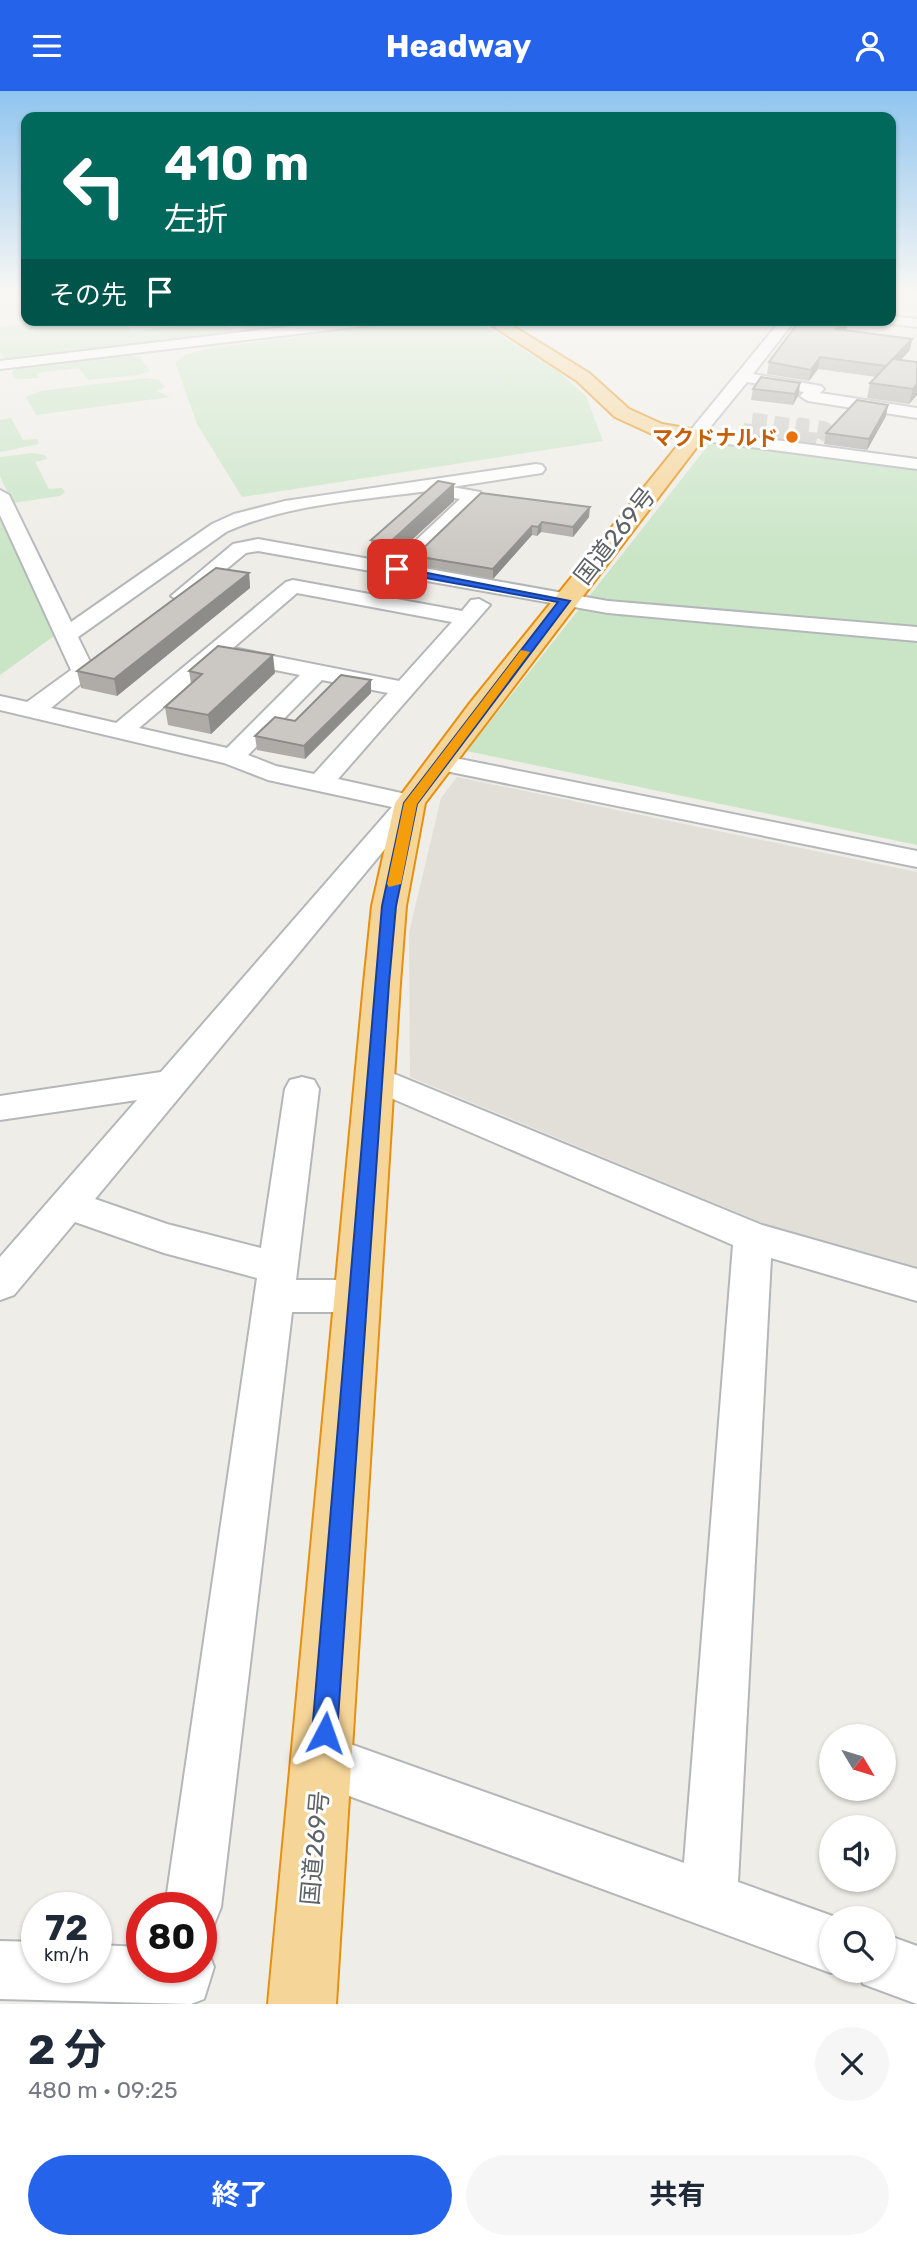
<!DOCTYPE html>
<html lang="ja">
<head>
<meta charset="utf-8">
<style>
  :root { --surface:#fff; --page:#f6f6f7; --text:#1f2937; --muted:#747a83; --accent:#2563eb }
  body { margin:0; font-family:Rubik,"Noto Sans JP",sans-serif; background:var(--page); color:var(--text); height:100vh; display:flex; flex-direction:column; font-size:26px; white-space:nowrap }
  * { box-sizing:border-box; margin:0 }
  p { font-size:23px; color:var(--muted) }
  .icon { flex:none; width:38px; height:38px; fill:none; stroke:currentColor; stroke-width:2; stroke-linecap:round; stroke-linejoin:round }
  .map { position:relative; height:1913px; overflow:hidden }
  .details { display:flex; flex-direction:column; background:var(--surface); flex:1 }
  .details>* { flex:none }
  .hud { position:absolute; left:21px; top:21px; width:875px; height:214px; border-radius:14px; box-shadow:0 2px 5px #0004; background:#00695c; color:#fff; overflow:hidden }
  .needle { width:46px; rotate:128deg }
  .tools { position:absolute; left:819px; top:1633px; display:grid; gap:14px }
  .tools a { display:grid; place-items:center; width:77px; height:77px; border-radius:50%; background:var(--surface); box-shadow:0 2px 5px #0004; font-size:35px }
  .speed { position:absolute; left:21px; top:1801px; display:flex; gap:14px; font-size:35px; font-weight:700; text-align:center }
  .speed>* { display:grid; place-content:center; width:91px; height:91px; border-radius:50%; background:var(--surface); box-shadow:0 2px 5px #0004; line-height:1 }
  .speed small { font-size:18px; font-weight:400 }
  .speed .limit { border:10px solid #d22; background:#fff; color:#111 }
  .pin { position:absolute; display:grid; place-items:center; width:60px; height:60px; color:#fff; margin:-30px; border-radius:14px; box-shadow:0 4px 10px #0006 }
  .me { position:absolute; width:77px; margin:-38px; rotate:4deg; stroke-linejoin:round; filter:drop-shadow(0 0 5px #0008) }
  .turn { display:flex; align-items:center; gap:24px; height:147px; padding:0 28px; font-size:32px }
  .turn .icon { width:91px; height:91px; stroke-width:2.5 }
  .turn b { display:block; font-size:49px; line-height:60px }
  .then { display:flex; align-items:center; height:66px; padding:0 28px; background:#0003; gap:14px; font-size:26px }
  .round { display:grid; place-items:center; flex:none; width:74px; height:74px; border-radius:37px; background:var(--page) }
  .headline { display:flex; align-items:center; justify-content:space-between; height:119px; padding:0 28px }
  h1 { font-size:42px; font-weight:700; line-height:52px }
  .primary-button { display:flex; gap:14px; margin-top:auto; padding:14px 28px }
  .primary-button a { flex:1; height:80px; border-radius:42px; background:var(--accent); color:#fff; font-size:28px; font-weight:700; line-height:80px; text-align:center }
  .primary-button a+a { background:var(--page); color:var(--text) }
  header { display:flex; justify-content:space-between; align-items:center; height:91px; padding:0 28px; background:var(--accent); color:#fff; font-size:32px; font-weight:700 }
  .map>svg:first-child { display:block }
</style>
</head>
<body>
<header><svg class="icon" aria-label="menu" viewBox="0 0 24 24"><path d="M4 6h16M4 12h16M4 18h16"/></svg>Headway<svg class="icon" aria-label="person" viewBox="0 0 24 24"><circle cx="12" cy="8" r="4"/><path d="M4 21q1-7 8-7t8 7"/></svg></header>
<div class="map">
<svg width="917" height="1913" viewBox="0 0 917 1913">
  <rect width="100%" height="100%" fill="#efede7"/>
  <path fill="#e2ded8" d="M457 686 917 781V1186L850 1168 410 986 409 842 441 707Z"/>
  <path fill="#c9e5c6" d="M82 229H123L131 240 222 230 235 241 228 246 5 270 0 260V236L52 230 67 233Z
    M234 229H358L249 241Z
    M423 229H476L559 281 586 305 603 350 242 406 197 333 175 271 187 263 212 257Z
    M124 263 140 266 150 280 138 284 88 289 79 277 37 282 39 287 15 288 11 281 23 275Z
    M147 287 159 289 165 296 157 300 170 306 36 324 26 306 40 300Z
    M11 327 23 349 37 348 39 353 0 361V329Z
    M710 352 917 379V754L467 660Z
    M32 362 45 364 47 368 35 371 49 398 62 397 65 401 60 405 13 412 0 386V366Z
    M0 417 57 543 0 584Z"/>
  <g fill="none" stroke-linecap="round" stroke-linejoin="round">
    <path stroke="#cbcac7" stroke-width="15" stroke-dasharray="15 7" stroke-linecap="butt" d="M752 329 809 337"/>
    <path stroke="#cbcac7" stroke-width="18" stroke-dasharray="18 10" stroke-linecap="butt" d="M743 341 819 351 829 344 823 339 797 335"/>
    <g stroke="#b4b7ba" stroke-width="4">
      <path id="minor" d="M891 225 917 228V236L885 232 883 229H891Z
        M344 229H388L381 233 0 278V270Z
        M781 229H795L753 283 821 295 824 298 820 302 917 317V327L808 310 800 305 804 301 747 291 707 340 917 368V378L690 348V340Z
        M536 373 542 374 545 378 542 382 452 396 480 401 483 405 412 475 608 510 917 536V550L608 522 258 460 246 462 189 509 182 511 171 505 233 453 258 448 392 472 460 408 437 404 435 399C366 409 289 412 226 441L78 546 95 581 51 617 116 632 286 491 293 489 462 520 471 509 479 508 490 514 338 688 419 706 423 712 95 1108 167 1133 261 1157 285 998 290 989 302 986 314 989 319 998 296 1189H358L372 1193 378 1205 372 1217 358 1221H292L221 1816 213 1836 201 1841V1816H165L257 1187 164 1162 75 1131 14 1204 0 1209V1166L137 1009 0 1029V1005L161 981 392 716 268 689 224 672 0 619V605L27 611 71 579 0 424V399L9 404 71 531 212 433 234 423 285 410ZM297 502 452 531 399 590 233 557ZM220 568 300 584 227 657 139 637ZM322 589 388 602 314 683 276 675 248 664Z
        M440 664 917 760V776L431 677 427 672 431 667Z
        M375 975 762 1134 917 1178V1210L771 1167 738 1791 838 1827H831V1880H836L831 1882 303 1688 296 1669 303 1650 322 1643 684 1772 733 1154 363 995 358 987 363 979Z
        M884 1843 917 1855V1913L863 1893 858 1880H884Z
        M0 1850 37 1851V1876H96V1854L142 1856V1876H201V1854L206 1855 214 1876 204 1908 191 1913 0 1908Z"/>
    </g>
    <g stroke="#e68f10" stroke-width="4">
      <path id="highway" d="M484 229H503L589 282 629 318 662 333 703 340 706 344 425 712 406 815 400 892 336 1913H268L364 892 372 815 395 712 470 612 683 348 650 342 615 326 577 290Z"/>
    </g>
    <use href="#minor" fill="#fff" fill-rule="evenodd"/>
    <use href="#highway" fill="#f6d598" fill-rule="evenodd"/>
  </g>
  <path fill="#afaca8" d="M847 237 845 239 910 259 901 269 917 304 909 313 867 307 870 292 876 286 818 278 809 290 767 283 769 271Z
    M753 298 799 303 793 314 751 309Z
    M888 314 886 325 867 359 824 353 826 342Z
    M454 393V410L389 470 372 467 371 449Z
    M481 402 589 426 573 446 541 441 537 445 532 444 493 488 416 474 415 465Z
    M249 482 250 497 117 605 81 597 77 580Z
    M189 580 275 582 211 643 168 634 165 616 191 593Z
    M371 602 305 668 257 659 255 645Z"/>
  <path fill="#8e8c88" d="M845 229H848L847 237 834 249 836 238Z
    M912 248 910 259 884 287 886 275Z
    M820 266 818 278 809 290 811 279Z
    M800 292 799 303 793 314 795 303Z
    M917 293V304L909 313 913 298Z
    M888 314 886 325 867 359 869 348Z
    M454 393V410L389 470V452Z
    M590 416 589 426 573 446V436Z
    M542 431 541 441 537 445 538 436Z
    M532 435V444L493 488V478Z
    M249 482 250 497 117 605 114 588Z
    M273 564 275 582 211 643 208 624Z
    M371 589V602L305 668 304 655Z"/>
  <path fill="#cbc8c3" stroke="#8e8c88" stroke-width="2" d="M800 229H845L836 238 912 248 886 275 820 266 811 279 769 271Z
    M893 268 917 271V293L913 298 870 292Z
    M761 286 800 292 795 303 753 298Z
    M857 309 888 314 869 348 826 342Z
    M438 390 454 393 389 452 371 449Z
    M481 402 590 416 573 436 542 431 538 436 532 435 493 478 415 465Z
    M216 477 249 482 114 588 77 580Z
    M218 555 273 564 208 624 165 616 202 583 189 580Z
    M341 584 371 589 304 655 255 645 275 626 295 630Z"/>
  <linearGradient id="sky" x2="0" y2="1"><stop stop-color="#90c5ef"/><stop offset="0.43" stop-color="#f8f7f4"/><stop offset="1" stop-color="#f8f7f4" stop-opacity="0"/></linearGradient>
  <rect width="917" height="467" fill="url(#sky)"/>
  <path fill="#2563eb" stroke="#184099" stroke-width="2" d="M397 476 570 510 417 713 396 815 389 892 337 1642 333 1650 325 1654 316 1650 312 1642 382 815 404 712 558 511 393 481Z"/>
  <path fill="#f59e0b" d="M521 559 530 561 417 713 401 793 389 796 387 793 404 712Z"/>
  <circle fill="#e8710a" stroke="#fff" stroke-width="2.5" cx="792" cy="346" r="7"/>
  <g text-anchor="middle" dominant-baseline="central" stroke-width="6" stroke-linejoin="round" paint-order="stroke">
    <g font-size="21" font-weight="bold" fill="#c56008" stroke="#fff" text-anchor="end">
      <text x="778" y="346">マクドナルド</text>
    </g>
    <g font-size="24" fill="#5e6366" stroke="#fff">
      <text transform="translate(615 445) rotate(-52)">国道269号</text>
      <text transform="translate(315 1757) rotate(-85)">国道269号</text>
    </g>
  </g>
</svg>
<div class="tools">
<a><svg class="needle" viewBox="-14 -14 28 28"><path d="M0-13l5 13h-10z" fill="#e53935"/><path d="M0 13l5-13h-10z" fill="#747a83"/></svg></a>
<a><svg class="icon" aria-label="sound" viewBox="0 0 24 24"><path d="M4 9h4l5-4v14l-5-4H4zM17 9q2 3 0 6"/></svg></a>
<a><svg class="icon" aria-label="search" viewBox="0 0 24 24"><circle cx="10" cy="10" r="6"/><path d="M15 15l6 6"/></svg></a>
</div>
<div class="speed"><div>72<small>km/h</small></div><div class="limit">80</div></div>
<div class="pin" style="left:397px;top:478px;background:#d93025"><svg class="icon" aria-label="arrive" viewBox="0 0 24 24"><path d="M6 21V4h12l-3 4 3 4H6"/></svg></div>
<svg class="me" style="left:325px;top:1642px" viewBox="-20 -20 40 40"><path d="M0-17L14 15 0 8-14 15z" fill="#2563eb" stroke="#fff" stroke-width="4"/></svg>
<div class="hud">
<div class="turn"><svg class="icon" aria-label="left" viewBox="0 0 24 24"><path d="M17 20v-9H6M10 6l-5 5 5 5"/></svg><div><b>410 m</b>左折</div></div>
<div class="then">その先<svg class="icon" aria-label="arrive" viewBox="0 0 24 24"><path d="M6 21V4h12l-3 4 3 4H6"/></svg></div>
</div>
</div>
<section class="details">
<div class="headline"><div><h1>2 分</h1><p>480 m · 09:25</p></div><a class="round"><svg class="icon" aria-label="close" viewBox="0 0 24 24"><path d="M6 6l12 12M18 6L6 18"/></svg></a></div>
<div class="primary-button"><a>終了</a><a>共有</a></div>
</section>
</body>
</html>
